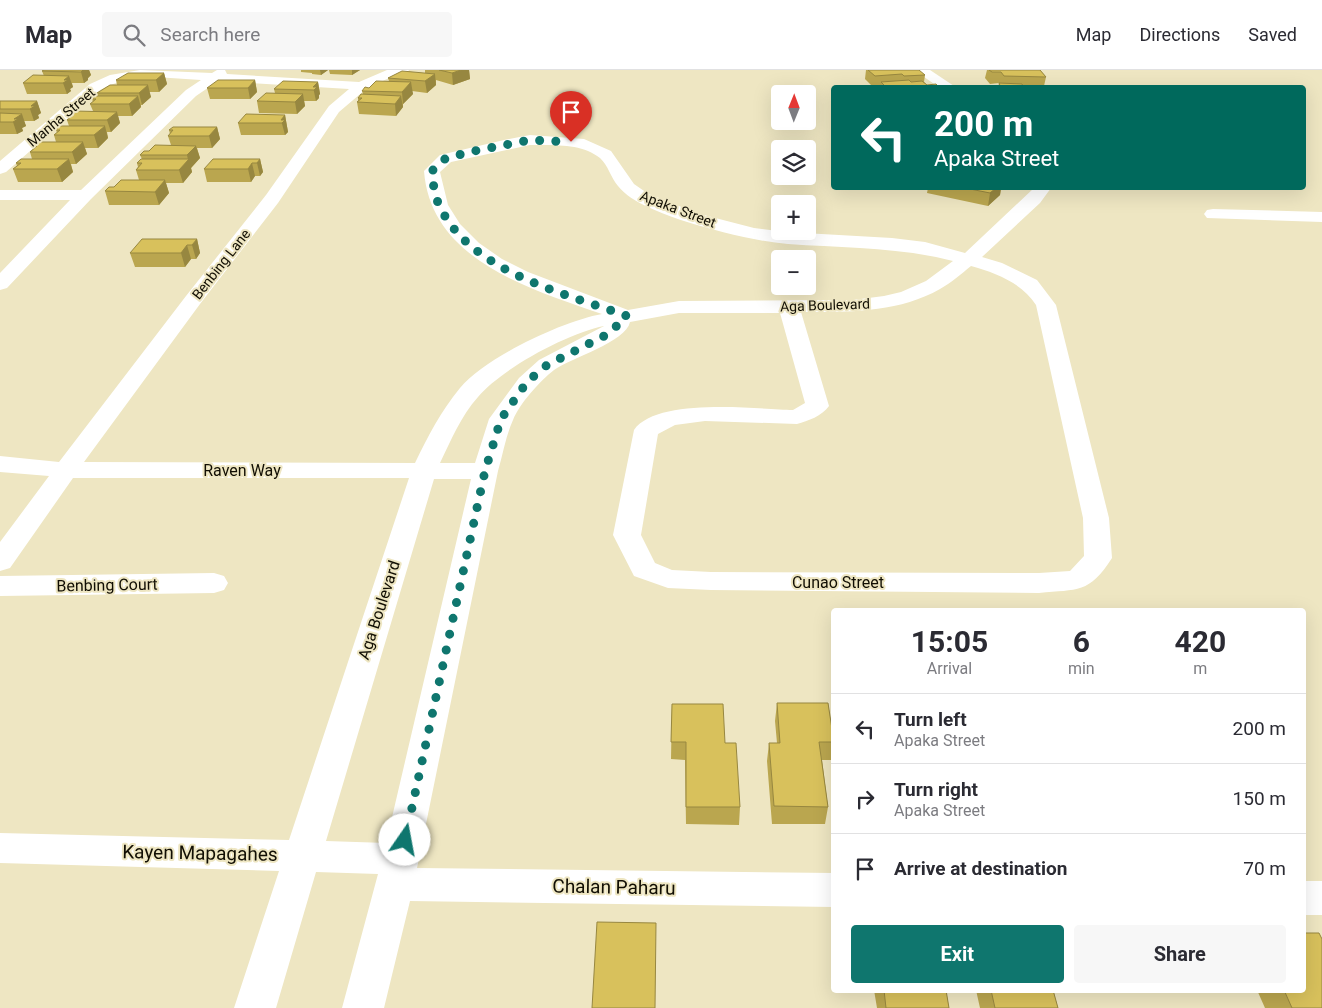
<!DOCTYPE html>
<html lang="en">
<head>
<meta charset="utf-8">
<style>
  :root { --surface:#fff; --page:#f7f7f7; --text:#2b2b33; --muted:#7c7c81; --line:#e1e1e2; --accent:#0f766e }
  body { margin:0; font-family:Roboto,sans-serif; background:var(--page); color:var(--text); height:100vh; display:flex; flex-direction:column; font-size:19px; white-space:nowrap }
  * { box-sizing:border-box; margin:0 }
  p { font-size:16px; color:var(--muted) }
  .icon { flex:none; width:28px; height:28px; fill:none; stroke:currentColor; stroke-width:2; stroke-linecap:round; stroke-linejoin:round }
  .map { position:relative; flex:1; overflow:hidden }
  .side { position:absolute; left:831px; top:538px; width:475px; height:385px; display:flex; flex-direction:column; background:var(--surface); border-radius:5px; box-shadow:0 5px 20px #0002 }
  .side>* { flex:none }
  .guide { position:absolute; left:831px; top:15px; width:475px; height:105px; border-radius:5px; box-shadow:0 5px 20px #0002; background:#00695c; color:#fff; overflow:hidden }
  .needle { width:32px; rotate:1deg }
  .tools { position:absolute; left:771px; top:15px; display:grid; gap:10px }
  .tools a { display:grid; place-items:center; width:45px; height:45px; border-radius:5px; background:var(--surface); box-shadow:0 5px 20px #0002; font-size:25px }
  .pin { position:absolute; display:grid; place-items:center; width:42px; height:42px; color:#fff; margin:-51px -21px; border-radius:50% 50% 50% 0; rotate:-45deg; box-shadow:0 0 5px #0007 }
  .pin .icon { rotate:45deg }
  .me { position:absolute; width:55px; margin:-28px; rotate:12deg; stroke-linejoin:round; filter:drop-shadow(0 0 4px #0008) }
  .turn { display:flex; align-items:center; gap:18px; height:105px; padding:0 20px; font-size:22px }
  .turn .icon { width:65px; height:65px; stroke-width:2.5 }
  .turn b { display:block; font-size:35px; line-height:42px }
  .eta { display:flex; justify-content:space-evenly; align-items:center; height:85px; text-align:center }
  .eta b { font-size:30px; font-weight:700; line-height:35px }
  .action { display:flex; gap:10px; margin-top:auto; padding:10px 20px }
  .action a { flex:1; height:58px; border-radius:5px; background:var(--accent); color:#fff; font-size:20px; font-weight:700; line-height:58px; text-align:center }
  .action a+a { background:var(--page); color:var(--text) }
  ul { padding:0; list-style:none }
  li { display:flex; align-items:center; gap:15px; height:70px; padding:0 20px; border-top:1px solid var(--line) }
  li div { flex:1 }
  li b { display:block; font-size:19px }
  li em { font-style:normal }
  header { display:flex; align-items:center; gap:30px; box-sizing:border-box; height:70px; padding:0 25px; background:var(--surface); border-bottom:1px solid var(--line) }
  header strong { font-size:24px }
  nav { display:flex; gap:28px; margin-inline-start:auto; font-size:18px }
  .search { width:350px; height:45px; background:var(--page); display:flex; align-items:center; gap:12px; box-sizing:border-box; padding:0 18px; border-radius:5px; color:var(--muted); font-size:19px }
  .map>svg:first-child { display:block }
</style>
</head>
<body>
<header>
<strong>Map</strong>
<div class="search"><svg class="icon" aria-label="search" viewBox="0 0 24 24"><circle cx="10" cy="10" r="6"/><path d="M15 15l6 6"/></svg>Search here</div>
<nav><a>Map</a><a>Directions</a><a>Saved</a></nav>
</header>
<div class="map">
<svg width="1322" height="938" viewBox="0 0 1322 938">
  <rect width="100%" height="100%" fill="#eee6c2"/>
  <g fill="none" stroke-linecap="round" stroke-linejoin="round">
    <path fill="#fff" fill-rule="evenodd" d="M140 0 212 3 217 0H225L227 4 359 12 387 0H409L407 3 389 8 366 19 339 42 278 133 200 234 84 392 415 393C428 366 441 341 460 318 486 287 563 251 602 244 531 219 431 191 424 101L440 85 504 70 530 65 584 69 611 81 634 114 647 123 696 143 754 158 786 162 892 168 925 172 965 183 1034 118H1051L1040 133 982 187 1002 193 1037 210 1056 235 1109 448 1112 488C1089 524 1078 519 1039 523L711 520 668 518 634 506 613 465 634 360C657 327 756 339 793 340L805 333 780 243H679L630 252C626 272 571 288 554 300 540 311 520 333 513 350 506 365 503 384 498 401L417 798 834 803V837L410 831 384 938H342L378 804 316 802 276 938H234L279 801 0 793V763L289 770 409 408H73L10 498 0 501V472L49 406 0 402V386L59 392 186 226 266 125 329 36 349 19 218 11 196 26 91 129 7 218 0 220V203L70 130H0V120H81L186 20 201 10C167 8 131 2 100 20L6 102 0 104V91L90 14 110 5ZM530 75C552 75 582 73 600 88 608 95 611 108 618 116 631 133 664 144 684 151 717 161 754 171 788 174 844 178 899 177 953 191L926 211 901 222 884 226 853 230 679 231 628 240 528 202 502 189 479 173 460 154 448 135 440 102 451 92ZM971 196C996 203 1022 213 1036 235L1083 448 1084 486 1070 501 1039 503 711 502 672 500 655 493 641 465 658 364 675 355 705 351 797 354C808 351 822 346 829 336L801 242C848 242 898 243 940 219 951 213 961 204 971 196ZM604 256 539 290 519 308 489 349 475 393H440C451 370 461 346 478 327 501 299 568 263 604 256ZM434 409H471L386 773 326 771Z
      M914 0H930L957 18H940Z
      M1213 139 1322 142V152L1207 148 1204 144 1207 140Z
      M214 503 224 506 228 513 224 520 214 523 0 526V506Z
      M1304 811H1322V845H1304Z"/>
  </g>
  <path fill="#baa64f" d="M89 0 91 5 88 8V10L84 13H72L73 17 70 19 71 21 67 24H27L23 13 44 6 42 1Z
    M301 0H328L321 5 312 4V3L301 2Z
    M329 0H360L352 5 330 4Z
    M425 0H469L470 9 453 15 436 10V15L427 23 412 21 413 24 403 34V37L396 46 359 44 357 32 358 31V28L363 24 362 21 369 18 389 11 388 8 425 3Z
    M866 0H909L925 5 924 12 927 15 940 18 873 17 865 9Z
    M980 0H1040L1046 7 1044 16 1053 18H998L999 13 990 14 985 8 987 0Z
    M164 3 167 14 159 22H149L151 27 142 35H141V37L132 46H118L120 53 111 62H107L108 68 98 78H85L87 84 76 94H71L73 102 62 112H18L13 99 17 96 16 93 32 89 30 82 34 79 33 76 56 72 54 65 57 63 56 60 69 56 67 50 70 48 69 45 93 41 90 34 93 32 92 29 98 26 97 23 117 15 116 10Z
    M255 10 257 22 250 29H210L207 18Z
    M318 12 320 24 319 25V28L316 31H304L305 36 297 44 259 43 257 31 275 23 274 19Z
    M0 31H37L41 43 38 45 39 48 34 51H24L26 56 22 58 23 61 17 64H0Z
    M285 45 288 62 285 65H241L238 53Z
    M217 57 220 69 212 78H197L200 88 191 98 192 102 183 113H166L169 123 159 135H109L105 121 114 117 139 110 136 100 138 97 137 93 142 89 140 85 149 81 171 75 168 66 170 64 169 60Z
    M260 89 263 102 260 106H255L251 112H207L204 99Z
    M928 118H1001L1000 125 988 136 927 123Z
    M197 169 200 183 196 189H191L185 197H135L130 183Z
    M777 633H828L834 673 831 690H822L828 737 825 754H772L767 691 769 673H777L775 651Z
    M672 634 725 673 740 737 739 755 686 754 685 690 671 689Z
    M874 920H946L949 938H877Z
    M976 920H1053L1058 938H980Z
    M1257 920H1304L1322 938H1265Z"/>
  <path fill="#978740" d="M82 0H89L91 5 88 8V10L84 13 81 2Z
    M320 0H328L321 5Z
    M352 0H360L352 5Z
    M461 0H469L470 9 453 15 452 3Z
    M164 3 167 14 159 22 156 10Z
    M435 4 436 15 427 23 425 11Z
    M69 6 73 17 70 19 71 21 67 24 63 13 64 10Z
    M255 10 257 22 250 29 248 18Z
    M318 12 320 24 319 25V28L316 31 313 17Z
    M411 12 413 24 403 34 402 22Z
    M148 15 151 27 142 35 139 23Z
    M303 24 305 36 297 44 295 32Z
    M138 26 141 37 132 46 129 34Z
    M401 26 403 37 396 46 395 34Z
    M37 31 41 43 38 45 39 48 34 51 30 39 31 36Z
    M117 42 120 53 111 62 107 50Z
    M22 44 26 56 22 58 23 61 17 64 13 52 14 49Z
    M285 45 288 62 285 65 281 50Z
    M105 56 108 68 98 78 94 65Z
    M217 57 220 69 212 78 209 66Z
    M83 72 87 84 76 94 72 82Z
    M196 76 200 88 191 98 192 102 183 113 179 100 188 90 187 85Z
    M69 89 73 102 62 112 57 99Z
    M260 89 263 102 260 106 257 93Z
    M252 93 255 106 251 112 248 99Z
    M165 110 169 123 159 135 155 122Z
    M996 118H1001L1000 125 988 136 990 123Z
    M197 169 200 183 196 189 192 175Z
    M187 175 191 189 185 197 181 183Z"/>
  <path fill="#d8c15c" stroke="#978740" d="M44 0H83L81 2 42 1Z
    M439 0H461L452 3Z
    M868 0H919L925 5 904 6 902 4 875 6Z
    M989 0H1040L1046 7 1004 6 1001 2H992Z
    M402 1 435 4 425 11 388 8Z
    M128 3H164L156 10H116Z
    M33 5 69 6 64 10H68L63 13H23Z
    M218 10H255L248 18H207Z
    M909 10 911 12 922 11 927 15 936 14 940 18H887L881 12Z
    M283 11 318 12 313 17H317L314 20 274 19Z
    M376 11 411 12 402 22 362 21 365 17 369 18Z
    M999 13 1022 14 1023 16H1052L1053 18H1001Z
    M110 15H148L139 23H97Z
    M266 23 303 24 295 32 257 31Z
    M361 24 401 26 395 34 357 32 362 28H358Z
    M96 26H138L129 34H90L96 29H92Z
    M0 31H37L31 36H35L30 39H0Z
    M74 41 117 42 107 50H67L73 45H69Z
    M0 43 22 44 14 49H18L13 52H0Z
    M246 44 285 45 281 50H285L282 53H238Z
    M60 56H105L94 65H54L60 60H56Z
    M173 57H217L209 66H168L173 60H169Z
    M38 72H83L72 82H30L37 76H33Z
    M155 75 196 76 187 85H140L144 81H149Z
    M21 89H69L57 99H13L21 93H16Z
    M141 89H189L179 100H136L142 93H137Z
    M213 89H260L257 93H252L248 99H204Z
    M121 110H165L155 122 105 121 109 117H114Z
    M965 118H996L990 123Z
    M142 169H197L192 175H187L181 183H130Z
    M777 633H828L834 672H819L828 737 774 736 769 673H780Z
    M672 634H723L725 673H736L740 737H686V672H671Z
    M597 852 656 853 655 938H592Z
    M1304 863H1319L1322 869V938H1292L1284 920H1304Z
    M884 920H946L949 938H886Z
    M991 920H1053L1058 938H995Z"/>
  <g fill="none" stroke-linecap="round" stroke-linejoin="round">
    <path stroke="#0f766e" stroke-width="9" stroke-dasharray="0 16.2" d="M405 770 485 401 501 349 527 312 547 295 608 264 627 246C564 223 470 202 439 135 434 124 433 112 432 101L446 88 474 81 530 70 571 72"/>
  </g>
  <g text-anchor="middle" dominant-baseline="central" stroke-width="4" stroke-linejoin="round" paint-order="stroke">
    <g font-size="14" fill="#110e03" stroke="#eee6c2">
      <text transform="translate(61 47) rotate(-40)">Manha Street</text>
      <text transform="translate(678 139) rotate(21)">Apaka Street</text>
      <text transform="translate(221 194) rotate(-52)">Benbing Lane</text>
      <text transform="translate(825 235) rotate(-2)">Aga Boulevard</text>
    </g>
    <g font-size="16" fill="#110e03" stroke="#eee6c2">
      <text x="242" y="400">Raven Way</text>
      <text x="838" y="512">Cunao Street</text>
      <text transform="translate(107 515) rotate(-1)">Benbing Court</text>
      <text transform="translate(379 540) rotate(-72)">Aga Boulevard</text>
    </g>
    <g font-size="19" fill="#110e03" stroke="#eee6c2">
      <text transform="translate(200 783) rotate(1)">Kayen Mapagahes</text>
      <text transform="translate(614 817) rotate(1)">Chalan Paharu</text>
    </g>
  </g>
</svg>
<div class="tools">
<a><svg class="needle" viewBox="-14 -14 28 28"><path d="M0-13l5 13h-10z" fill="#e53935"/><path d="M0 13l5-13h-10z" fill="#7c7c81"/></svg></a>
<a><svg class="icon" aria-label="layers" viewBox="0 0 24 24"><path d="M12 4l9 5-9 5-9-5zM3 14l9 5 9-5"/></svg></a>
<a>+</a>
<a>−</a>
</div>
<div class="pin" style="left:571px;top:72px;background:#d93025"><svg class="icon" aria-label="arrive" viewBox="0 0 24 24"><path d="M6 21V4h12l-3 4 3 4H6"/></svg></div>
<svg class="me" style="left:405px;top:770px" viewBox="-20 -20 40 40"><circle r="19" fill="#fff"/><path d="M0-13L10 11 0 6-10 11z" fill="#0f766e"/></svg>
<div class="guide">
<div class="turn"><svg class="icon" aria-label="left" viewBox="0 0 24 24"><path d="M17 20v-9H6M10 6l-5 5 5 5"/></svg><div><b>200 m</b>Apaka Street</div></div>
</div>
<section class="side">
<div class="eta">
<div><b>15:05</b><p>Arrival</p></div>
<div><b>6</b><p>min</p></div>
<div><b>420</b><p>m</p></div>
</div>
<ul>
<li><svg class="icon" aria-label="left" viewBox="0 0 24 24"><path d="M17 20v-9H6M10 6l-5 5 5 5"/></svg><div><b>Turn left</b><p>Apaka Street</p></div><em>200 m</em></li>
<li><svg class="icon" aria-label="right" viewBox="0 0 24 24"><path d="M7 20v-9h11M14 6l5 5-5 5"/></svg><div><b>Turn right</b><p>Apaka Street</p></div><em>150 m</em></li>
<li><svg class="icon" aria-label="arrive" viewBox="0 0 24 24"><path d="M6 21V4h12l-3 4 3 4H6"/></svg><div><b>Arrive at destination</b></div><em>70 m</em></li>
</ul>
<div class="action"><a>Exit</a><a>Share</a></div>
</section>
</div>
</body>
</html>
